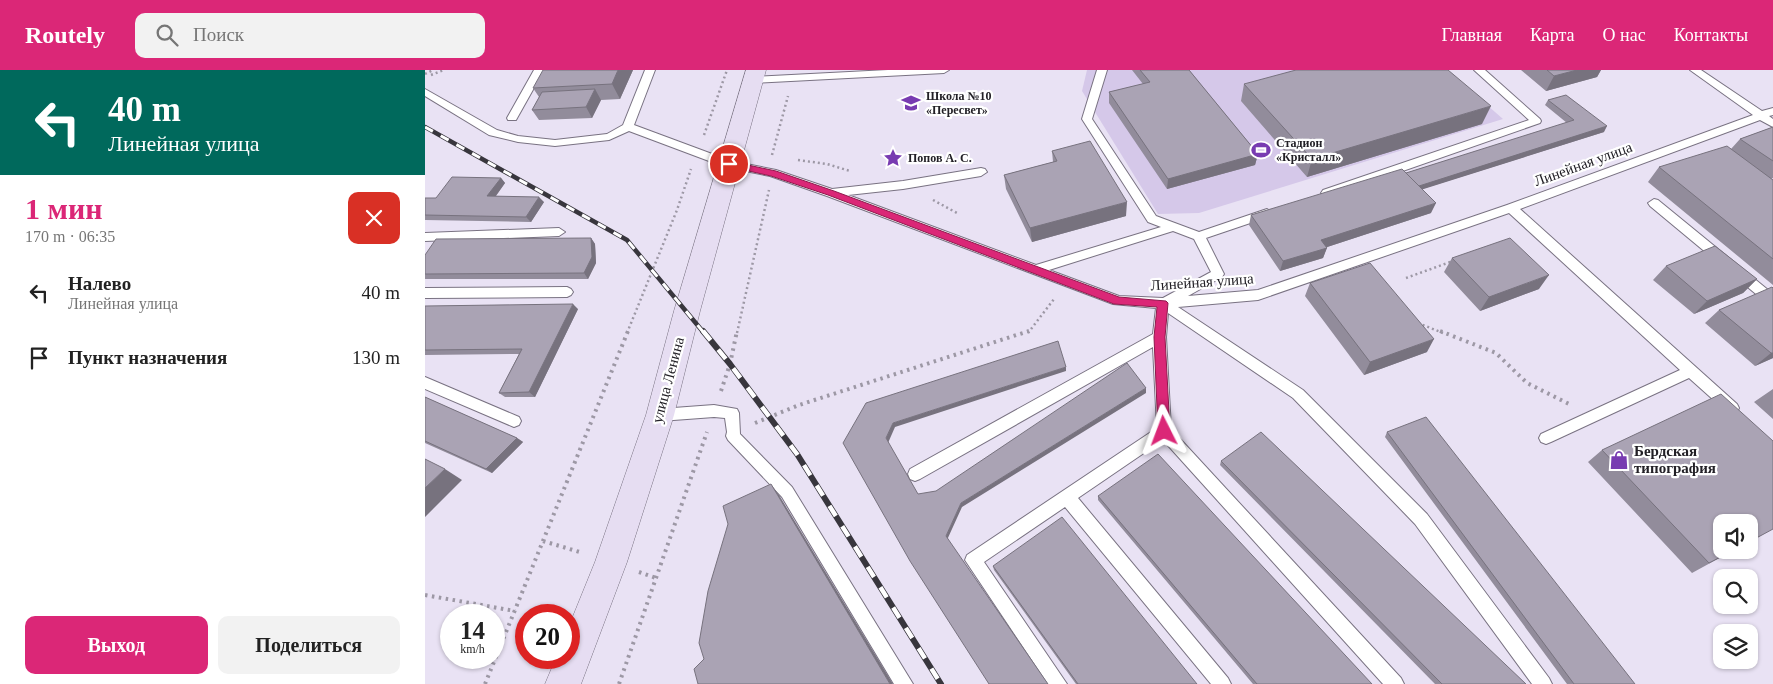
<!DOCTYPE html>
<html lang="ru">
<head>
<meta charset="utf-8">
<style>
  :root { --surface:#fff; --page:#f2f2f2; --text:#222; --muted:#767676; --accent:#db2777 }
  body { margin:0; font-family:"Times New Roman",serif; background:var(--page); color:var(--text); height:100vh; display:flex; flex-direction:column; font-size:19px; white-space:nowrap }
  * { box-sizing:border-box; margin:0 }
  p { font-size:16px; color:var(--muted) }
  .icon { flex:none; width:28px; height:28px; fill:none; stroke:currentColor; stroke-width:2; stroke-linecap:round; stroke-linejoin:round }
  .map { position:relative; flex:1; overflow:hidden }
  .side { display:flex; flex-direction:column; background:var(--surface); width:425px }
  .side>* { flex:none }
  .hud { background:#00695c; color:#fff; overflow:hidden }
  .tools { position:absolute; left:1288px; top:444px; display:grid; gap:10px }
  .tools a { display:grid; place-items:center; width:45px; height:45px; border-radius:10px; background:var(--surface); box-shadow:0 1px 4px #0004; font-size:25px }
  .speed { position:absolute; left:15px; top:534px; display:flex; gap:10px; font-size:25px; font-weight:700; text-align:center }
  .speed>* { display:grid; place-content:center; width:65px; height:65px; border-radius:50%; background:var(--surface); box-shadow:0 1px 4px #0004; line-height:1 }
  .speed small { font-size:12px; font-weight:400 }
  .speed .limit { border:8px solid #d22; background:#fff; color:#111 }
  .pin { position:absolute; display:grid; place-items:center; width:42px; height:42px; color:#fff; margin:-21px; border:2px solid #fff; border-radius:50%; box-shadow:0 1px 5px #0007 }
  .me { position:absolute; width:55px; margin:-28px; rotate:357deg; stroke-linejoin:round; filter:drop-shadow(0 0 4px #0008) }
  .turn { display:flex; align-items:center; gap:18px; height:105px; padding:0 25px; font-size:22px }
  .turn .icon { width:65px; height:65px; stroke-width:2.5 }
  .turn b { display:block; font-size:35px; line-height:42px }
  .round { display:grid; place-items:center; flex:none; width:52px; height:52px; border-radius:10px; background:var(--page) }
  .summary { display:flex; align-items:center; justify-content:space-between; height:85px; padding:0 25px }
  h1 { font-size:30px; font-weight:700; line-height:38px; color:var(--accent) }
  .button { display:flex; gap:10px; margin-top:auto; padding:10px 25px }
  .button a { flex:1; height:58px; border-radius:10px; background:var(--accent); color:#fff; font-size:20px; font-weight:700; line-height:58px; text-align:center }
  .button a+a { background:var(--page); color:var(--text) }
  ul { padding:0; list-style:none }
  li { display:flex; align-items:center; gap:15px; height:65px; padding:0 25px }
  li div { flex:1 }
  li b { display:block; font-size:19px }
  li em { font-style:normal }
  header { display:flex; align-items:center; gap:30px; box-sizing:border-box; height:70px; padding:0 25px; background:var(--accent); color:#fff }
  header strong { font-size:24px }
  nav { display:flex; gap:28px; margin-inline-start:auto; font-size:18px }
  .search { width:350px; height:45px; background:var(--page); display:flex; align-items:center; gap:12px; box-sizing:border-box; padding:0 18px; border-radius:10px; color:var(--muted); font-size:19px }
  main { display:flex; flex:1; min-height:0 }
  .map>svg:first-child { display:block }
</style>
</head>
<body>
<header>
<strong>Routely</strong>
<div class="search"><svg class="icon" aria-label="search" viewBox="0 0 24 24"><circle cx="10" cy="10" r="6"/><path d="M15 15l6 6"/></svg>Поиск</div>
<nav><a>Главная</a><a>Карта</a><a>О нас</a><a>Контакты</a></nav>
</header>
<main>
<section class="side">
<div class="hud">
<div class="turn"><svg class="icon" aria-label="left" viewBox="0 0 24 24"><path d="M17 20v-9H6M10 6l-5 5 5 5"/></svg><div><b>40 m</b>Линейная улица</div></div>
</div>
<div class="summary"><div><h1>1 мин</h1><p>170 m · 06:35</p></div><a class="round" style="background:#d93025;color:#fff"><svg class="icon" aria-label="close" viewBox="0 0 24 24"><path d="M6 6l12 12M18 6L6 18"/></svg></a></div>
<ul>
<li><svg class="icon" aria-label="left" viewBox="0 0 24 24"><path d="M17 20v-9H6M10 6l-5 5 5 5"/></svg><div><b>Налево</b><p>Линейная улица</p></div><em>40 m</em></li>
<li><svg class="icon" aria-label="arrive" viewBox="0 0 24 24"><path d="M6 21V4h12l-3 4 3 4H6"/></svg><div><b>Пункт назначения</b></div><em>130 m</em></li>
</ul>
<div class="button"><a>Выход</a><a>Поделиться</a></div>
</section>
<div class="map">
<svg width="1348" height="614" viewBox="0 0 1348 614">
  <rect width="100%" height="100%" fill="#e9e2f4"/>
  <path fill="#d5c8e9" d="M662 0H1022L1078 49 774 143 733 144 657 21Z"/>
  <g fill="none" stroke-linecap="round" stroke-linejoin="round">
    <g stroke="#797282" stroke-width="2">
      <path id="lane" d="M109 0H119L91 50H83L82 48Z
        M220 0H230L209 55 306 91 351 100 407 119 478 111 556 98 560 99 562 102 556 106 478 119 423 125 611 195 736 157 723 152 657 49 672 0H682L667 49 731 146 774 162 842 139 848 143 846 146 781 168 799 204 797 207 763 226 833 220 1082 135 1328 45 1265 0H1276L1337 41 1348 38V45L1344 46 1348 49V57L1335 50 1095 139 1312 334 1314 338 1312 342 1307 344 1302 342 1264 308 1126 372 1121 374 1116 372 1114 368 1116 364 1255 300 1084 143 833 230 753 237 878 320 1002 444 1124 608 1127 614H1107L990 454 868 328 743 243 741 267 746 359 976 608 979 614H958L738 370 653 428 803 608 806 614H786L640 437 559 492 642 614H623L540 490 542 485 732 358 728 277 495 409 490 411 485 409 483 404 485 399 728 264 731 238 688 234 402 126 345 106 300 97 204 61 184 70 130 76 93 72 64 65 0 26V19L72 60 93 66 130 70 182 64 198 55ZM748 161 769 169 786 202 738 228 694 226 624 200Z
        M463 0H524L519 3 328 13 323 10 328 7Z
        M1049 0H1060L1115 49 1116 51 1115 53 906 126H898L896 123 898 120 1104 50Z
        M1229 129 1233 130 1348 224V236L1343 234 1225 136 1223 133Z
        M134 158 140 162 134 166 0 171V163Z
        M142 217 146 219 148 222 146 225 142 227 0 228V218Z
        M0 307 94 347 96 351 94 355 89 357 0 319Z
        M289 335 312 339 314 343 315 364 367 417 488 614H469L357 427 303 370 301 366 302 362 300 348 289 347 235 351 230 349 228 345 230 341 235 339Z"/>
    </g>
    <g stroke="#797282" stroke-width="1">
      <path id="secondary" d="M321 0H341L275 241 249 345 202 492 156 614H120L131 588H144V556L170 492 221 345 249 241Z"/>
    </g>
    <path stroke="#9d98a5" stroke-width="2.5" stroke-dasharray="2 3" stroke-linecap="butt" d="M0 4 8 0
      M6 5 19 0
      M279 65 302 0
      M347 85 363 26
      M373 90 402 94 425 101
      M508 130 532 143
      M981 208 1028 191
      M993 253 1018 263
      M202 263 252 140 266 99
      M312 263 344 120
      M603 263 629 229"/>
    <path stroke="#9d98a5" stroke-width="4" stroke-dasharray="2.5 4.5" stroke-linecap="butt" d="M1015 261 1071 283 1102 313 1144 334
      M296 321 305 294 312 261
      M330 353 374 335 604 261
      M118 471 158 483
      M214 502 231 508
      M0 525 90 541
      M60 614 203 261
      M194 614 282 362"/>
    <use href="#lane" fill="#fff" fill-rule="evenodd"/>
    <use href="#secondary" fill="#e6ddf2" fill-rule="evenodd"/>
    <g stroke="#38363d" stroke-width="4.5">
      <path id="rail-far1" d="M0 57 202 170 279 263"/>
    </g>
    <g stroke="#38363d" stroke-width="6">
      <path id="rail" d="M278 261 305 294 372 384 516 614"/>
    </g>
    <use href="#rail-far1" stroke="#fff" stroke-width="3" stroke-dasharray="9" stroke-linecap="butt"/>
    <use href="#rail" stroke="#fff" stroke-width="4.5" stroke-dasharray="12" stroke-linecap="butt"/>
  </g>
  <path fill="#928c9b" d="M208 0 195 29 176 30 167 48 114 50 107 40 114 27 108 18Z
    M707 0H764L833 84 830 95 742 119 684 33V22L718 14Z
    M1096 0H1176L1172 7 1121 21Z
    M819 14 1057 54 882 107 816 31Z
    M1123 30 1179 62 997 119 1006 143 902 177 898 188 855 201 824 155 826 145 981 103 1142 53 1120 35Z
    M1348 57V108L1346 109 1348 110V215L1223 112 1234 97 1306 79 1315 69Z
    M627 81 701 146 607 172 581 119 579 105 628 92Z
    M76 108 80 113 71 126 119 132 106 152 0 150V128H11Z
    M166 168 170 174 171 193 163 209H0V185Z
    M1027 188 1114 219 1055 241 1019 202Z
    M1241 196 1332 209 1318 223 1269 244 1228 210Z
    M885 213 1002 282 939 305 880 226Z
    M1348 218V288L1330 296 1280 253 1294 240Z
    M0 236 153 239 110 327H80L74 323 94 284 0 285Z
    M1348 319V349L1329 332Z
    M0 327 92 368 98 372 67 403 0 373Z
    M962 362 1210 614H1142L960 367Z
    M1177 380 1309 480 1267 503 1163 392Z
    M796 391 1101 614H1010L795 395Z
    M673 426 947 614H828L673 430Z
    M568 496 772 614H651L569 500Z"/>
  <path fill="#77727e" d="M193 0H208L195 29 187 14Z
    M1152 0H1176L1172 7 1121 21 1129 6Z
    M170 19 176 30 167 48 161 37Z
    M1066 36 1057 54 882 107 887 89Z
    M1182 56 1179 62 986 123 988 117Z
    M833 84 830 95 742 119 743 109Z
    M76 108 80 113 67 131 62 126Z
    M114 127 119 132 106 152 101 147Z
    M702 132 701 146 607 172 605 158Z
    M1011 133 1006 143 893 180 896 170Z
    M166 168 170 174 171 193 163 209 159 203Z
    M902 178 898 188 855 201 858 191Z
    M1124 205 1114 219 1055 241 1064 227Z
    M1332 209 1318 223 1269 244 1282 231Z
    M148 234 153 239 110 327 104 322Z
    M1009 269 1002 282 939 305 945 292Z
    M1346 283H1348V288L1330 296Z
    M641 297V301L470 357 463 373 461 368 468 353Z
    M721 318V323L537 437 522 470 521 466 536 433Z
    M92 368 98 372 67 403 61 399Z
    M20 399 37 410 0 447V418Z
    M346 414 354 425 468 614H465Z"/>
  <path fill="#aaa3b4" stroke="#77727e" d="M118 0H193L187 14 108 18Z
    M715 0H764L833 84 743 109 684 22 725 12Z
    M871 0H1023L1066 36 887 89 819 14Z
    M1122 0H1152L1129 6Z
    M170 19 161 37 107 40 117 22Z
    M1141 25 1182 56 994 116 981 103 1149 50 1123 30Z
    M1348 57V91L1315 69Z
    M665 71 702 132 605 158 579 105 632 91 627 81Z
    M1302 76 1348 110V189L1234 97Z
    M977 99 1011 133 896 170 902 178 858 191 826 145Z
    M27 107 76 108 62 126 114 127 101 147 0 145V128H11Z
    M166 168 167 187 159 203 0 204V185L11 169Z
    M1085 168 1124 205 1064 227 1027 188Z
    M1290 176 1332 209 1282 231 1241 196Z
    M945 193 1009 269 945 292 885 213Z
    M1347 217 1348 218V283H1346L1294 240Z
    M148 234 104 322 74 323 97 279 0 280V236Z
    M633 271 641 297 468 353 461 368 493 424 511 421 702 293 721 318 536 433 521 466 623 614H564L485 491 418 373 441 333Z
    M1296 324 1348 371V459L1324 472V452H1296V480H1309L1284 493 1177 380Z
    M0 327 92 368 61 399 0 371Z
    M1001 347 1210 614H1149L962 362Z
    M836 362 1101 614H1017L796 391Z
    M733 384 947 614H832L673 426Z
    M0 389 20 399 0 418Z
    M346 414 465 614H273L269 599 279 589 274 573 283 521 303 454 298 436Z
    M637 447 772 614H653L568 496Z"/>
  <path fill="#db2777" stroke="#8e194d" d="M304 91 351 101 409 121 694 227 741 231 743 233 740 267 745 361 744 365 739 366 735 365 733 361 729 267 732 237 689 234 403 125 346 106 301 96 300 94Z"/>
  <defs>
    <g id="school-bare" transform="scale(1.5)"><path d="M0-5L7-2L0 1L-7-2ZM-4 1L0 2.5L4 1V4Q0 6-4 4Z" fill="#783bb1" stroke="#fff" stroke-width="2.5" paint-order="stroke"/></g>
    <g id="stadium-bare" transform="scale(1.5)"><path d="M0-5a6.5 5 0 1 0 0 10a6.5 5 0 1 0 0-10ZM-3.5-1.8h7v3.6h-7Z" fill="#783bb1" stroke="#fff" stroke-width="2.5" paint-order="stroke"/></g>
    <g id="sight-bare" transform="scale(1.5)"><path d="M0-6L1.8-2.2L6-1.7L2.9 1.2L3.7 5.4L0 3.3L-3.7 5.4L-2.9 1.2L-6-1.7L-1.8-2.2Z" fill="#783bb1" stroke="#fff" stroke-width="2.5" paint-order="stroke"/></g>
    <g id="shop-bare" transform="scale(1.5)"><path d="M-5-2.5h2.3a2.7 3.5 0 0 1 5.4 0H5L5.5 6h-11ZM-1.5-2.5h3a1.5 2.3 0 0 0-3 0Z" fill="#783bb1" stroke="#fff" stroke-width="2.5" paint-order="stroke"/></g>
  </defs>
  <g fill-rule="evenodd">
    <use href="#school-bare" x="486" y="33"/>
    <use href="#stadium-bare" x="836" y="80"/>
    <use href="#sight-bare" x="468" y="88"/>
    <use href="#shop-bare" x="1194" y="390"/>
  </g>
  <g text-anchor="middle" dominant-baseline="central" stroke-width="4.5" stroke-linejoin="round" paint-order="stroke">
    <g font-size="12" font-weight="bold" fill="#222026" stroke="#fff" text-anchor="start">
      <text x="501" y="26">Школа №10<tspan x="501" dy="14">«Пересвет»</tspan></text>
      <text x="851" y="73">Стадион<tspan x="851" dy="14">«Кристалл»</tspan></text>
      <text x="483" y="88">Попов А. С.</text>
    </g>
    <g font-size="15" fill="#222026" stroke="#fff">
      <text transform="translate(1158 94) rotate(-20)">Линейная улица</text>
      <text transform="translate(777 212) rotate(-4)">Линейная улица</text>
      <text transform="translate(243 310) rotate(-75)">улица Ленина</text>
    </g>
    <g font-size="15" font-weight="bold" fill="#222026" stroke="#fff" text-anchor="start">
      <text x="1209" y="381">Бердская<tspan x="1209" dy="17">типография</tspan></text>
    </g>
  </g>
</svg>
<div class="tools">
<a><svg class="icon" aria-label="sound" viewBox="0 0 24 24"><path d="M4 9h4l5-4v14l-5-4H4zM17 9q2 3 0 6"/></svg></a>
<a><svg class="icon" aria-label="search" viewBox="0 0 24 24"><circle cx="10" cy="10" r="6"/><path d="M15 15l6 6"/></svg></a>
<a><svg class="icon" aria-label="layers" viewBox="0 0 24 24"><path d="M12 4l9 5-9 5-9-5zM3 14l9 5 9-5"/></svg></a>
</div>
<div class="speed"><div>14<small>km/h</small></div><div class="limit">20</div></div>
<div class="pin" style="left:304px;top:94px;background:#d93025"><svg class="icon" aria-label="arrive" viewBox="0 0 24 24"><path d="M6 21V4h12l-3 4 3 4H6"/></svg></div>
<svg class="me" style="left:739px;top:361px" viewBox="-20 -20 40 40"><path d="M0-17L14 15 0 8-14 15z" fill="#db2777" stroke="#fff" stroke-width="4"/></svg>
</div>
</main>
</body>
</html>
